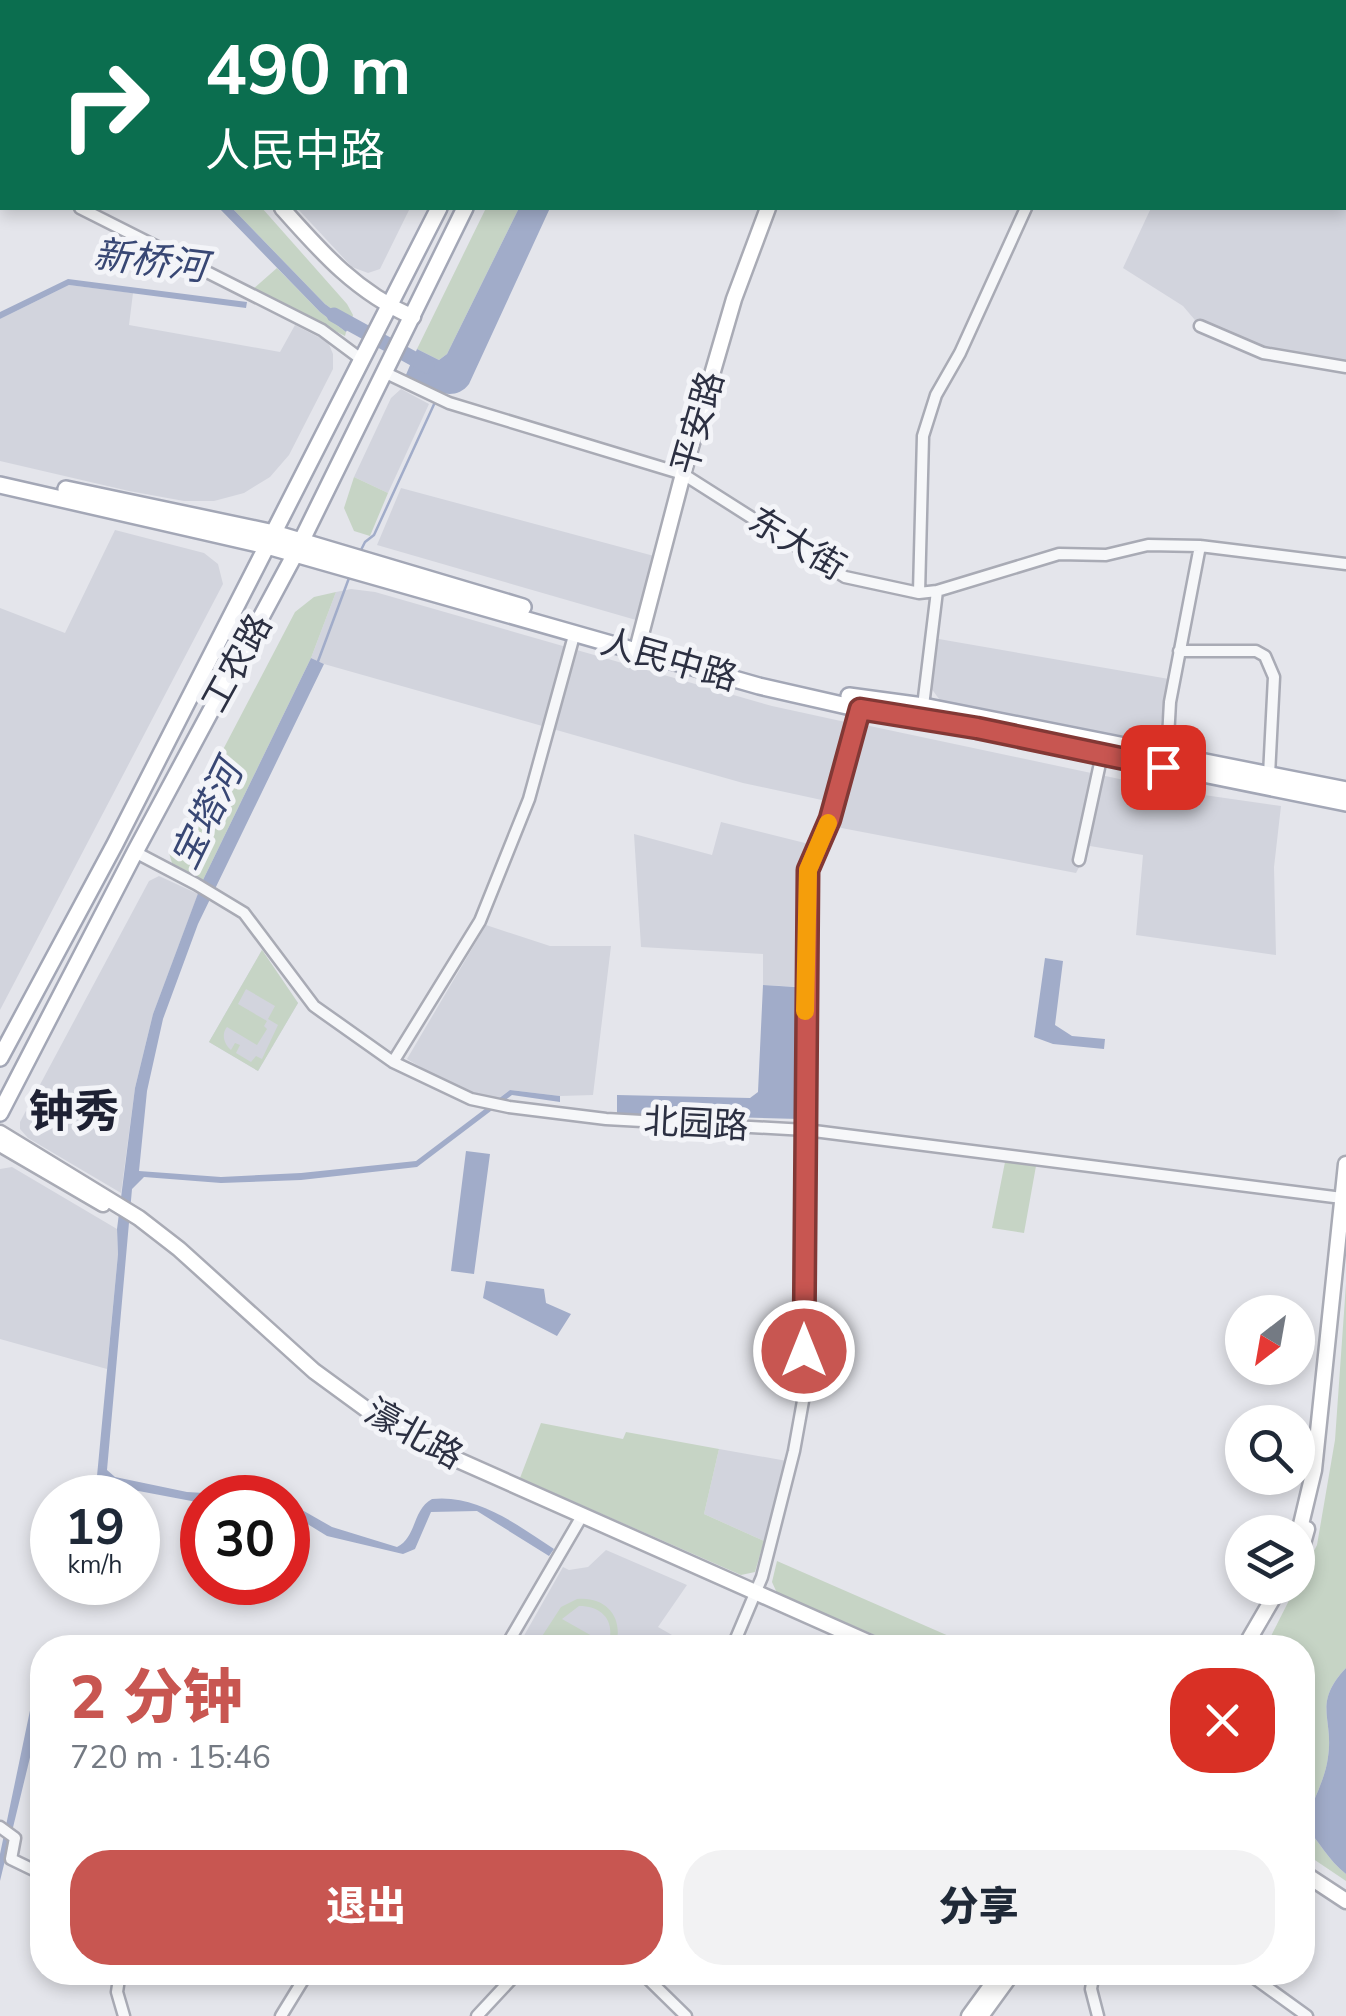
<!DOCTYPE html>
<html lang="zh">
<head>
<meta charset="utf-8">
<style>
  :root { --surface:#fff; --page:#f2f2f3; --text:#1f2937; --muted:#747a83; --accent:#c85651 }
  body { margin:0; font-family:"Nunito Sans","Noto Sans SC",sans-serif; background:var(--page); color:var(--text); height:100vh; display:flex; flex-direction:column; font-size:38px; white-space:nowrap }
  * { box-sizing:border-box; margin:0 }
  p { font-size:32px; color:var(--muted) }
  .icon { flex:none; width:55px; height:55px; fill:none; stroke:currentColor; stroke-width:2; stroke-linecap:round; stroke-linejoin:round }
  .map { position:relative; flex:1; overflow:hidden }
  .panel { position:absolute; left:30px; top:1635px; width:1285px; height:350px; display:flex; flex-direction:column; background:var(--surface); border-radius:40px; box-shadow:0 5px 15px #0003 }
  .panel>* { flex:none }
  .hud { position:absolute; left:0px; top:0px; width:1348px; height:210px; box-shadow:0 5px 15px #0003; background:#0b6e4f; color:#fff; overflow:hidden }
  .needle { width:65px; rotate:211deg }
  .tools { position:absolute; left:1225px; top:1295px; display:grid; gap:20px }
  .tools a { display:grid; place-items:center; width:90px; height:90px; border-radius:50%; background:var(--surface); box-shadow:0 5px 15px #0003; font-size:50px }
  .speed { position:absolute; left:30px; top:1475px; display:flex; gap:20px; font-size:50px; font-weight:700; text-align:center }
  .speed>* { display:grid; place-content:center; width:130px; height:130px; border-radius:50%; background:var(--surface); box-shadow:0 5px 15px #0003; line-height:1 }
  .speed small { font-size:25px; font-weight:400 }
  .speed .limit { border:15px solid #d22; background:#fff; color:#111 }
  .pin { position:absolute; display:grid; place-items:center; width:85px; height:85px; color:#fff; margin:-42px; border-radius:20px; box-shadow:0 5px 15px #0006 }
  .me { position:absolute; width:110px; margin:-55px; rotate:0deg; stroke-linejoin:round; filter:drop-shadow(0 0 8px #0008) }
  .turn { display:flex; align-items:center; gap:35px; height:210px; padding:0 40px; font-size:45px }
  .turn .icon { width:130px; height:130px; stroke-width:2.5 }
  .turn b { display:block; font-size:70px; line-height:85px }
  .round { display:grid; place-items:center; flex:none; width:105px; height:105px; border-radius:40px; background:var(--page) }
  .head { display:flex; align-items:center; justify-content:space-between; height:170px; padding:0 40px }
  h1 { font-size:60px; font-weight:800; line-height:75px; color:var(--accent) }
  .cta { display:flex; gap:20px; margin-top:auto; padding:20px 40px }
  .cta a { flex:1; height:115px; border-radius:40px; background:var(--accent); color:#fff; font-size:40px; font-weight:800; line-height:115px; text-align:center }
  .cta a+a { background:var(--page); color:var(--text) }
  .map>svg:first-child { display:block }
</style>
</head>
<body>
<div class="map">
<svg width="1346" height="2016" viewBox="0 0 1346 2016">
  <rect width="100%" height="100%" fill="#e4e5eb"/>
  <path fill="#d2d4dd" d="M1346 74V367L1263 353 1200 326 1183 306 1123 268 1151 208H1345Z
    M297 208H410L380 269 368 273 352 267Z
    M69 285 133 293 129 325 280 352 295 325 328 342 333 354V369L289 455 270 477 244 493 214 501H184L129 491 0 461V319Z
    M401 389 429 404 388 493 354 477 391 398Z
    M401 488 654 556 636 620 377 545Z
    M115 530 204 553 218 564 223 584 0 1010V608L65 633Z
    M351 589 375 592 772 706 850 723 852 726 831 802 743 783 324 664 311 658 336 592Z
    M933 638 1169 679 1157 744 942 703 928 684Z
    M865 725 1176 791 1281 806 1274 867 1276 955 1136 935 1143 855 1090 846 1076 873 831 826 859 732Z
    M721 822 813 845 803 869 802 987 763 985V954L641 947 634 834 712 855Z
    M159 876 198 894 153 1014 135 1088 121 1193 28 1138 20 1129V1122L149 881Z
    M486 925 550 946H611L593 1095 560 1096 510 1090 495 1101 461 1091 407 1059Z
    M262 950 298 1003 258 1071 209 1042Z
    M12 1167 117 1229 118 1254 107 1369 0 1339V1169Z
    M719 1449 787 1461 764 1541 704 1514Z
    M606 1550 687 1585 658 1627 693 1647 517 1648 563 1567 569 1570 588 1567Z"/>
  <path fill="#c6d4c5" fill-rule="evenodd" d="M232 208H262L347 304 353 315 351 323 325 304Z
    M486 208H519L447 354 439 360 417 349Z
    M277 268 320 312 346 332 345 336 253 289Z
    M354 477 388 493 370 536 354 531 344 508Z
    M336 592 311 658 203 880 172 863 169 853 295 612 314 597Z
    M262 950 298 1003 258 1071 209 1042ZM246 989 275 1006 268 1019 278 1025 262 1059 256 1056 251 1062 236 1053 240 1045 235 1043 231 1050C224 1044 221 1034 227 1027L257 1045 267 1029 264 1026 267 1021 238 1004Z
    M1005 1162 1036 1166 1024 1233 992 1228Z
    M1346 1284V1668C1312 1704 1334 1718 1328 1757 1325 1781 1312 1802 1304 1825 1319 1841 1328 1860 1346 1874V1881L1303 1852 1302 1648H1265L1317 1545 1335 1440Z
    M541 1423 623 1439 626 1432 719 1449 704 1514 764 1541 755 1572 741 1575 520 1478Z
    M777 1561 974 1647H903L777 1593 772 1582Z
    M577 1599C607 1596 625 1619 615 1647H535L561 1607ZM579 1606C603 1606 616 1622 608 1645L562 1619Z"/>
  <path fill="#a1acc9" d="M219 208H232L325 304 351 323 346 332 320 312Z
    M519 208H550L469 384C452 406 426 386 405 377L417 349 439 360 447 354Z
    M68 279 247 302 246 308 69 285 0 319V312Z
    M311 658 324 664 198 924 163 1019 147 1091 139 1171 221 1177 301 1173 416 1161 510 1090 560 1096V1102L512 1095 417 1167 301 1180 221 1183 144 1177 132 1189 107 1470 115 1477 187 1492 274 1497 202 1498V1503L107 1485 98 1489 95 1497 87 1498 97 1476 118 1254 117 1229 135 1088 153 1014 203 880Z
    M1045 958 1063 961 1055 1025 1072 1036 1105 1039 1104 1049 1053 1044 1034 1037Z
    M763 985 795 987 799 1119 617 1114V1095L750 1098 758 1092Z
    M466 1151 490 1154 474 1274 451 1271Z
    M486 1281 544 1289 546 1303 571 1314 557 1336 483 1298Z
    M432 1499C478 1494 517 1525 554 1549L549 1556 477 1511 431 1512 415 1549 403 1554 327 1536 288 1512V1502L332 1527 397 1547C417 1537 412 1510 432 1499Z
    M1346 1668V1874C1328 1860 1319 1841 1304 1825 1312 1802 1325 1781 1328 1757 1334 1718 1312 1704 1346 1668Z
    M42 1670V1708L0 1881V1854L37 1677Z"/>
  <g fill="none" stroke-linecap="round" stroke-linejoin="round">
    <path stroke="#a1acc9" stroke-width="2.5" d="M360 552 365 542 374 535 436 400
      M317 664 349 578"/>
    <path stroke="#a1acc9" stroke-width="15" d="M334 315 427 366"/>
    <g stroke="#a9abb5" stroke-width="15">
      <path id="street" d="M1294 0 1299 2
        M1177 2 1180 0
        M1345 24H1346
        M0 138 2 141
        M80 208 322 330 361 359
        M1200 326 1263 353 1346 367
        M386 373 449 403 683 474 845 577 919 593 937 591 1059 554 1106 555 1148 545 1200 546 1346 564
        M919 593 923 436 936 395 960 353 1026 208
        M1179 651H1256L1265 656 1274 677 1269 775
        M923 706 937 591
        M1167 756 1170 702 1200 546
        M135 852 196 884 244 913 314 1006 393 1062 471 1099 509 1107 606 1119 806 1130 1342 1198
        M1079 860 1102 754
        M393 1062 480 921 529 799 575 632
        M505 1648 582 1516
        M732 1648 762 1577 794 1451 803 1401 808 871 830 819 860 709
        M0 1827 15 1838 11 1859 42 1874
        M120 1972 117 1992 124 2016
        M641 1972 686 2016
        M1094 1972 1091 1989 1098 2016
        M1246 1972 1307 2016
        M281 2016 308 1972
        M477 2016 518 1972"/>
    </g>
    <g stroke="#a9abb5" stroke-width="19">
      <path id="secondary" d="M88 0 90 2
        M862 2 863 0
        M282 208C321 252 357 293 413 317
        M639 642 683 474 734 299 768 208
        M0 1133 139 1218 179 1249 314 1371 381 1420 424 1445 881 1648
        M0 1144 103 1204
        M1298 1537 1314 1470 1346 1164
        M1298 1561 1307 1529
        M1244 1648 1279 1588
        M1302 1872 1346 1901
        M969 2016 1001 1972
        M981 2016 1013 1972"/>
    </g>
    <g stroke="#a3a7b6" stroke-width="20">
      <path id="primary" d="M538 2 539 0
        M567 2 569 0
        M0 485 267 546 759 686 860 709 977 728 1346 803
        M66 489 274 533 523 607
        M849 696 923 706 1346 790
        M0 1058 115 844 439 208
        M0 1113 135 852 295 554 465 208"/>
    </g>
    <use href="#street" stroke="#f6f7f9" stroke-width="10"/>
    <use href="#secondary" stroke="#fff" stroke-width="14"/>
    <use href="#primary" stroke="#fff" stroke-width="15"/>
  </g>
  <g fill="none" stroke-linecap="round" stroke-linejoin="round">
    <g stroke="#823835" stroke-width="25">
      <path id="route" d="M804 1351 808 870 830 819 860 709 977 728 1163 767"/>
    </g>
    <use href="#route" stroke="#c85651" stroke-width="18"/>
    <path stroke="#f59e0b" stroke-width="18" d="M805 1011 808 870 828 823"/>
  </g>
  <g text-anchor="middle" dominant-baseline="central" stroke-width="10" stroke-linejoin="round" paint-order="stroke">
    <g font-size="35" fill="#2c3042" stroke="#f3f4f8">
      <text transform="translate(698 423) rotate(-74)">平安路</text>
      <text transform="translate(797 544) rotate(31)">东大街</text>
      <text transform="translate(669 660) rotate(16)">人民中路</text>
      <text transform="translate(237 663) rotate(-61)">工农路</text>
      <text transform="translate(696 1124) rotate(3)">北园路</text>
      <text transform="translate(414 1434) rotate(29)">濠北路</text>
    </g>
    <g font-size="38" font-style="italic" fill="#384774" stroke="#f3f4f8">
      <text transform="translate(150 261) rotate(7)">新桥河</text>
      <text transform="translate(207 815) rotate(-64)">宝塔河</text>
    </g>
    <g font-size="45" font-weight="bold" fill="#1e2133" stroke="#f3f4f8">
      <text x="74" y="1112">钟秀</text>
    </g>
  </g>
</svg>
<div class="tools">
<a><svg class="needle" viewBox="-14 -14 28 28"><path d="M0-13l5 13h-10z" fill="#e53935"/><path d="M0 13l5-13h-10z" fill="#747a83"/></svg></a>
<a><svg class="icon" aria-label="search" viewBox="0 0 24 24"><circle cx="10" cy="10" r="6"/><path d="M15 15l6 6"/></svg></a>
<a><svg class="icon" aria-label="layers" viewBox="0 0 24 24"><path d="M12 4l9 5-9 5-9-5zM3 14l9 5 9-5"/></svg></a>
</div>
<div class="speed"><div>19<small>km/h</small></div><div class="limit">30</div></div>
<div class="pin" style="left:1163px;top:767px;background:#d93025"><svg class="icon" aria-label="arrive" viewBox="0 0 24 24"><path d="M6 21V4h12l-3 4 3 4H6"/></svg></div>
<svg class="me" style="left:804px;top:1351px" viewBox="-20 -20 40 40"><circle r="17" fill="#c85651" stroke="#fff" stroke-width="3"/><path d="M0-11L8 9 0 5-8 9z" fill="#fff"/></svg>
<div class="hud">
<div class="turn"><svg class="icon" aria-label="right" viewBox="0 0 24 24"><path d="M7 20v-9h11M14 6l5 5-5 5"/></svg><div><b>490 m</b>人民中路</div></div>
</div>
<section class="panel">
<div class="head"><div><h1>2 分钟</h1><p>720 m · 15:46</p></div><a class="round" style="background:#d93025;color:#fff"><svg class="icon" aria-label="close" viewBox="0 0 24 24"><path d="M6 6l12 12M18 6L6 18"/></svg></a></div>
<div class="cta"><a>退出</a><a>分享</a></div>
</section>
</div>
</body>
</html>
